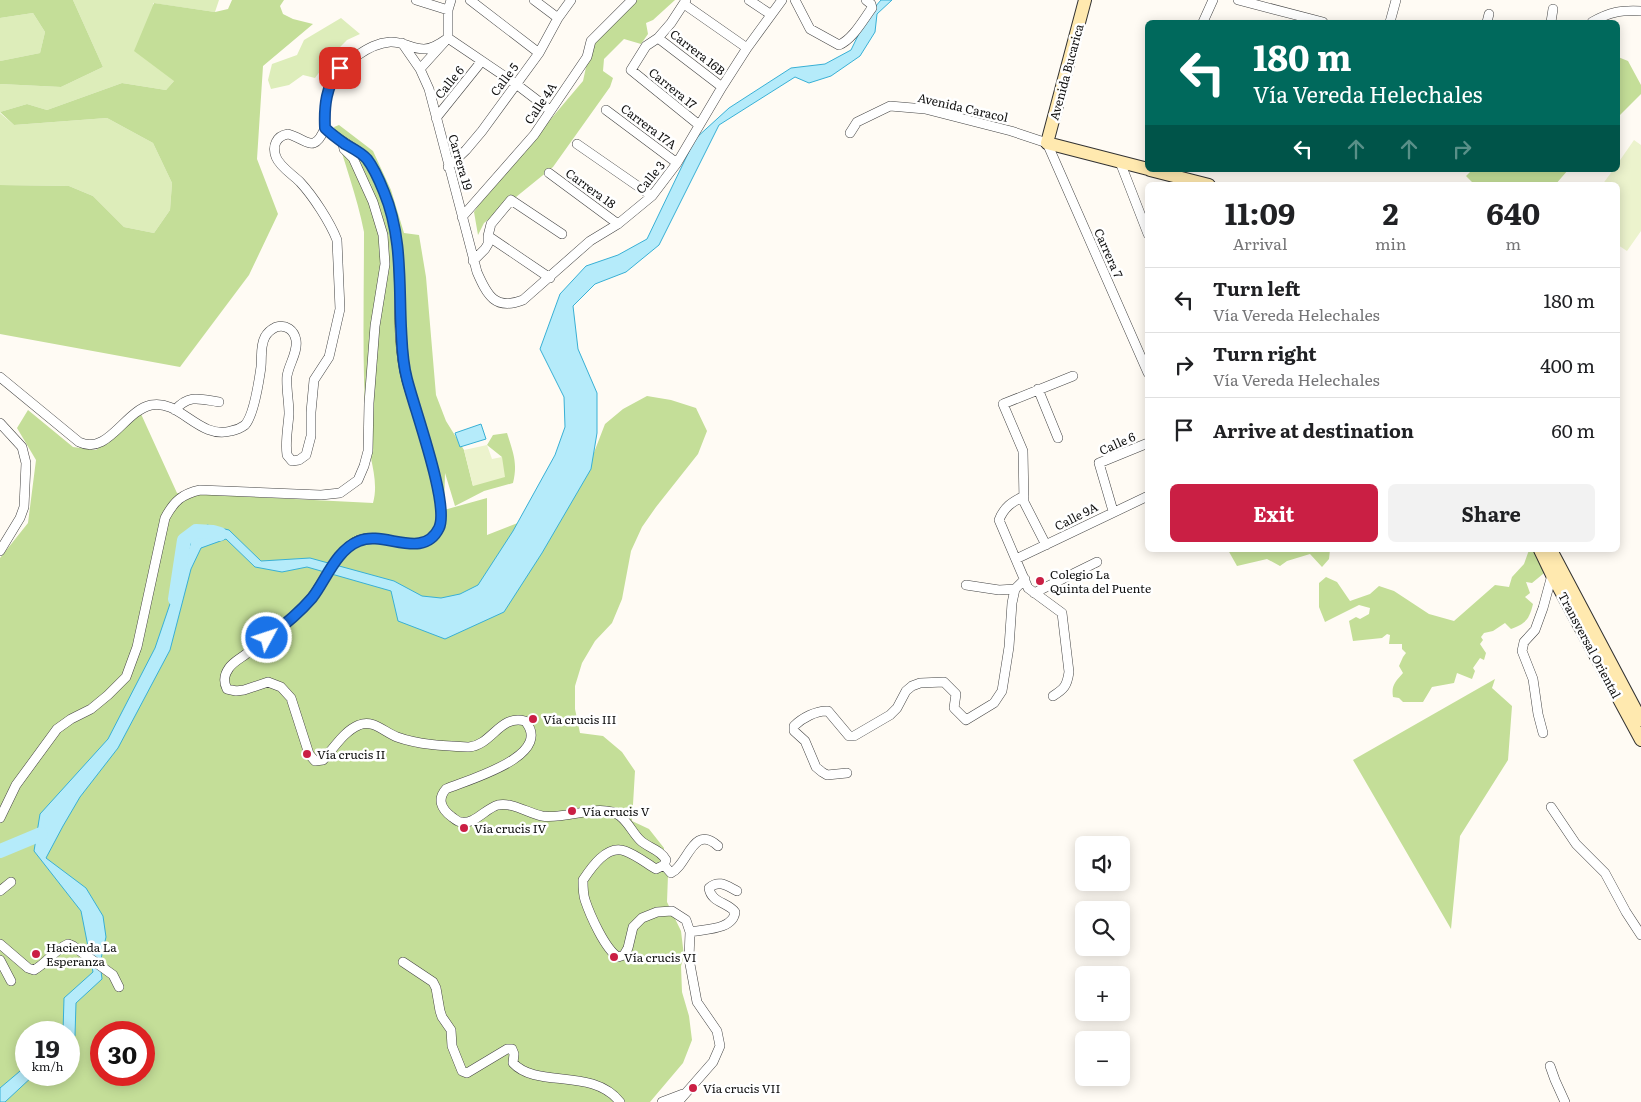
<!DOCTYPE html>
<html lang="en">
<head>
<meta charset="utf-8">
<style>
  :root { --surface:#fff; --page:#f2f2f2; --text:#202124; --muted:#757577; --line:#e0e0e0; --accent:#ca1f44 }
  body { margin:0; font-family:Literata,serif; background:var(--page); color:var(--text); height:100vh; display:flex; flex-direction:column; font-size:19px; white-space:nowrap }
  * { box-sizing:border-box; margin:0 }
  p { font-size:16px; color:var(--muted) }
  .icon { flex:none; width:28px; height:28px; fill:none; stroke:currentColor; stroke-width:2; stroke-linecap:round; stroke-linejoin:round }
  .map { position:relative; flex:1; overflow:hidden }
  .sheet { position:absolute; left:1145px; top:182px; width:475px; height:370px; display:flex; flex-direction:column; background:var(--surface); border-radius:8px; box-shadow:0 2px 12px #0003 }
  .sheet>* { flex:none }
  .banner { position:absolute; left:1145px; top:20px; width:475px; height:152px; border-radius:8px; box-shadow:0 2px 12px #0003; background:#00695c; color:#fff; overflow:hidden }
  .fabs { position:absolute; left:1075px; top:836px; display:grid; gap:10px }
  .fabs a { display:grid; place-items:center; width:55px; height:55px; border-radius:8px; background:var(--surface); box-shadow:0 2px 12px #0003; font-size:25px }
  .speed { position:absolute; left:15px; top:1021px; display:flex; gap:10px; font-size:25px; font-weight:700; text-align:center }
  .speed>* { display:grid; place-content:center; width:65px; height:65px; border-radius:50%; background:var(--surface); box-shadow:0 2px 12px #0003; line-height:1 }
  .speed small { font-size:12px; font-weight:400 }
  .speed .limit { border:8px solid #d22; background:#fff; color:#111 }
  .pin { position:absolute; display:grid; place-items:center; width:42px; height:42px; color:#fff; margin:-21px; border-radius:10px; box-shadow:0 2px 8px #0006 }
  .me { position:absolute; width:55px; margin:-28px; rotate:50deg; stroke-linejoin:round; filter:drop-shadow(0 0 4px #0008) }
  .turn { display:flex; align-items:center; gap:18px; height:105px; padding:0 25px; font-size:22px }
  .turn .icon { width:65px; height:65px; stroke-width:2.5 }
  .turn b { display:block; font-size:35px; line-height:42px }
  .lanes { display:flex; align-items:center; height:48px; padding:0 25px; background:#0003; justify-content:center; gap:25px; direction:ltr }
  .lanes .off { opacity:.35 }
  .eta { display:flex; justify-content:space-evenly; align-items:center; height:85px; text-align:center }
  .eta b { font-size:30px; font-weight:700; line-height:35px }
  .button { display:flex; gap:10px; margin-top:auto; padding:10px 25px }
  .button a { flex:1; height:58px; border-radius:8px; background:var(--accent); color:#fff; font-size:20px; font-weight:700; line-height:58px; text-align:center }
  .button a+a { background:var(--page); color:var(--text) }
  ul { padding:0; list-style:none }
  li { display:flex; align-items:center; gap:15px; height:65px; padding:0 25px; border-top:1px solid var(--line) }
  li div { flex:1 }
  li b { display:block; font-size:19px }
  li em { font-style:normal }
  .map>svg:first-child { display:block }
</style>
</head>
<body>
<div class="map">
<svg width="1641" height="1102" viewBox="0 0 1641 1102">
  <rect width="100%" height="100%" fill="#fffbf4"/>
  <path fill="#ddedba" d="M73 0H219L215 12 153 3 174 81 166 90 122 83 47 110 27 104 0 112V84L61 87 103 67Z
    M33 13 45 32 40 53 0 61V18Z
    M341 18 360 34 347 40 332 55 315 78 303 75 289 85 271 89 268 80 272 64 297 55 304 40Z
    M0 113 14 125 107 118 153 143 172 183 170 210 154 233 124 227 93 196 69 186 0 185Z"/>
  <path fill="#c4de98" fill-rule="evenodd" d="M0 0H73L103 67 61 87 0 84V61L40 53 45 32 33 13 0 18Z
    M232 0H284L280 6 283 14 293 19 313 24 263 66 257 159 278 214 249 275 180 367 0 334V185L69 186 93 196 124 227 154 233 170 210 172 183 153 143 107 118 14 125 0 112 27 104 47 110 122 83 166 90 174 81 134 51 154 3 215 12 228 9Z
    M633 0H675L653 20 646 23 648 34 641 44 624 39 604 59 603 71 613 78 610 87 553 167 484 223 478 235 474 212 483 199 583 81 590 49Z
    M1618 57 1628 61 1641 85V94L1618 117Z
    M339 125 373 151 391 190 404 233 419 235 426 277 436 395 446 421 464 450 473 486 502 457 487 445 493 435 507 433C513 452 518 463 513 483L484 491 455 506 445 473 444 510 487 498V535L536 516 588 468 605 424 623 409 647 396 671 400 696 408 707 431 698 454 656 507 642 527 631 551 622 599 612 623 595 641 582 663 575 686V709L580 733 603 736 622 752 635 771 632 821 649 829 664 848 663 861 668 875 667 902 681 931 684 956 681 966 682 992 689 1016 692 1040 683 1063 650 1102H0V558L28 523 36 460 17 428 28 410 73 447 96 450 141 414 177 493 373 503C380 478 367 453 366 428 362 363 364 297 364 232 357 196 344 162 334 127ZM26 1032H69V1075H26ZM101 1032H144V1075H101Z
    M1472 170H1568L1555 185H1475L1466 176Z
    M1228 550H1330L1329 559 1322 567 1310 554 1287 561 1280 566 1267 559 1237 566Z
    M1529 550H1550L1554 565 1532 583 1526 582 1530 593 1525 597 1533 604C1529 620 1526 623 1511 629L1505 623 1493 631 1484 633 1481 637 1483 640 1480 644 1486 653 1484 660 1480 658 1473 668 1475 671 1472 679 1457 673 1454 683 1432 687 1423 702H1403L1399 698 1393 697C1391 685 1396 681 1403 673L1399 666 1403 657 1406 653 1402 649V644H1389L1390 635 1387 634 1382 638 1353 641 1349 621 1356 617 1360 619 1369 614 1370 608 1359 605 1325 622 1319 607V583L1326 577 1337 582 1350 601 1370 594 1379 586 1394 591 1429 614 1454 621 1495 585 1509 587 1512 577 1524 564Z
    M1495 679 1492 688 1512 706 1508 760 1460 836 1451 929 1353 760Z"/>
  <path fill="#ecf3cd" d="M1634 140 1641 145V231L1627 251 1618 245V185H1602L1613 170H1618V163Z
    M487 445 492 459 502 457 505 477 473 486 464 450Z"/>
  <path fill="#b5ebfa" stroke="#38b0d5" d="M881 0H892L877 14 875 32 860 56 831 76 809 83 795 77 719 125 659 245 626 272 595 284 573 306 578 349 597 393V433L591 469 542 553 504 612 445 639 398 621 391 591 307 567 282 572 255 567 226 539 201 548 191 569 170 650 118 748 80 797 63 826 46 858 86 888 103 916 106 937 100 963 102 979 76 1003 75 1036 69 1042V1032H63L64 998 93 972 81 911 34 851 40 814 108 739 155 648 192 539 207 525 229 530 261 561 310 558 394 581 422 596 441 598 460 594 478 585 513 531 555 455 565 427 564 397 540 349 560 294 586 266 618 255 647 239 695 139 729 108 791 68 825 64 851 50 868 15Z
    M481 424 486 439 460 447 455 433Z
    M26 1066V1075H34L5 1102H0V1088Z"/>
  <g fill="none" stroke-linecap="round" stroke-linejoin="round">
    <path stroke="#b5ebfa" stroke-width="14" d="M175 599 184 540 196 531 213 532 220 534
      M0 851 41 834"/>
    <g stroke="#434343" stroke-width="10">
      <path id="street" d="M416 0 448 10
        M470 0 539 53
        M534 0 558 18
        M686 0 671 23 658 38 646 46 631 70 699 125
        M749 0 770 14
        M795 0 810 29 839 45C853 39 863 20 872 8L871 4 866 0
        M1238 0 1323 22
        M684 4 747 48
        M1203 22 1213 0
        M1390 22 1396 0
        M1487 22 1489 14
        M1551 22 1553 9
        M1592 22C1610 12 1620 10 1641 11
        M448 38C441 43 433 49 424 49 412 49 402 41 390 42 377 43 368 48 358 55 329 73 324 95 325 128 336 139 359 149 367 159 374 168 380 182 384 192 410 254 391 317 406 378 414 408 450 503 439 528 424 560 384 531 359 540 339 548 325 580 312 597 304 608 292 618 282 626 271 636 259 645 246 654 241 658 233 662 229 668 224 675 223 681 227 689L236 691 244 690 268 682 281 687 291 698 309 754 315 761 323 760C334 748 344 731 359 725 373 719 384 732 397 737 419 745 446 746 469 747 492 745 500 714 525 721 555 756 467 780 446 789 437 799 441 809 452 817 455 819 458 822 461 822 474 825 486 808 498 805 512 802 528 813 542 816 566 820 601 802 620 816 629 823 632 832 640 840 648 848 660 849 666 860L664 865 656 869C646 863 636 855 625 851 607 844 591 868 583 880 583 887 583 894 585 900 590 915 605 949 618 957L624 955 628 948 633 927 642 918 657 912 672 911 686 920 690 932 689 959 697 1002 717 1031 720 1046 713 1062 678 1102
        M448 38 516 84 550 110
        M658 38 722 87
        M402 43 420 69 429 89 477 272C487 295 495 311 523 300L590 241 618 224 652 196 677 163 722 87 747 48 782 0
        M420 69 448 38V10L451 0
        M606 110 677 163
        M436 118 481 62
        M850 133 857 122 890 106 925 109 1011 131 1047 143 1148 373
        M577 144 652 196
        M1120 162 1148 234
        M448 167 466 150 482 131 539 53 558 18 571 0
        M549 173 618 224
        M462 217 534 135 587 57 591 41 632 0
        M488 236 550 278
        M473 261 485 249 488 244V236L491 224 511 200 562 234
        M0 377 79 442C108 456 124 411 151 405 180 399 199 440 231 431 236 430 241 428 245 425 254 415 259 381 261 367 262 357 260 346 265 337 267 333 272 329 276 327 286 324 294 330 296 340 298 352 289 364 287 376 286 388 289 401 289 414 288 428 285 441 287 455L292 461 299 460 306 455 311 436V412L314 380 329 357 340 309 337 240C330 222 313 196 300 182 292 174 280 167 276 157 272 146 276 136 288 134 308 140 314 154 325 128
        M1038 389 1058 438
        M175 410C189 394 200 399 219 402
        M0 423 22 447 26 463 24 507 20 518 0 551
        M1024 496C1012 502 1004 507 999 520L1028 588 1062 613 1069 672C1067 686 1064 689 1053 696
        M1113 511 1099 463 1148 443
        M1046 545 1024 502 1023 451 1003 404 1073 376
        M1016 559 1148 496
        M966 585 999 590 1015 589
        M1034 593 1097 562
        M1543 733 1538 714 1533 679 1522 651 1524 642 1535 630 1543 608 1552 575
        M847 773 827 775 822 772 816 767 805 741 794 731V726C802 718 817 710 828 711L849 736H854L890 715 897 708 906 691 912 686 920 683 944 682 956 694 954 708 966 720 994 703 1002 691 1009 647 1012 603 1015 589 1025 579
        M1551 807 1576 844 1605 873 1626 912 1641 935
        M0 818 16 785 57 729 71 719 91 709 108 695 126 677 137 647 165 518C174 501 182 494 200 490L321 495 340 493 358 480 364 466 368 451 369 403 375 326 385 264 383 235 373 202 353 158 344 149 343 144
        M664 865 671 873C688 865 693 823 718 846
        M0 891 11 882
        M690 932C705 929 733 930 735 912 728 902 711 903 709 888 719 879 727 886 737 891
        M0 944 28 968 34 970C47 963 54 950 68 944L73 946 113 975 119 987
        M0 960 11 981
        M403 962 433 982 436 988 440 1011 442 1017 451 1030 452 1046 462 1071 467 1073 507 1049H512L514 1054 513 1063C537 1089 592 1067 620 1102
        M1550 1066 1555 1080 1565 1102
        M662 1102 683 1094"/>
    </g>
    <g stroke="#323232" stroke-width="14">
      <path id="secondary" d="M1085 0 1047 143 1148 169
        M1150 170 1209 185
        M1540 550 1552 575 1641 740
        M1551 550 1641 720"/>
    </g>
    <use href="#street" stroke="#fff" stroke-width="9"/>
    <use href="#secondary" stroke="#ffe9af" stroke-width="12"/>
  </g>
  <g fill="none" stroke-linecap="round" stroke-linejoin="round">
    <g stroke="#114b97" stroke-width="12">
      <path id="route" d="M267 638C282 627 299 613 312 598 326 580 336 550 359 541 384 530 423 561 439 528 450 505 414 408 407 379 402 361 402 344 401 326 399 281 402 235 384 192 380 182 374 168 367 159 362 153 352 148 345 144 338 139 331 134 325 128 324 106 326 86 340 68"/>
    </g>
    <use href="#route" stroke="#1a73e8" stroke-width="9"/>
  </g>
  <g fill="#ca1f44" stroke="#fff" stroke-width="2">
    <circle cx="1040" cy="581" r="5"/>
    <circle cx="533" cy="719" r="5"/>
    <circle cx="307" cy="754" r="5"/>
    <circle cx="572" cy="811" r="5"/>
    <circle cx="464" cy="828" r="5"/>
    <circle cx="36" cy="954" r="5"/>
    <circle cx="614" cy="957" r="5"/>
    <circle cx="693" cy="1088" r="5"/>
  </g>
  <g text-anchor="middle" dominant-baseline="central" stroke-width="5" stroke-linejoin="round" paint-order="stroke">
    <g font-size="12" fill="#101010" stroke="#fff">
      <text transform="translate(698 52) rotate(38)">Carrera 16B</text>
      <text transform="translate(1066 72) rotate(-75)">Avenida Bucarica</text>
      <text transform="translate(504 79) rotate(-53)">Calle 5</text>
      <text transform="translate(449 82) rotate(-51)">Calle 6</text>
      <text transform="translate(673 88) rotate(39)">Carrera 17</text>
      <text transform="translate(540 103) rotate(-56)">Calle 4A</text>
      <text transform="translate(963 107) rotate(13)">Avenida Caracol</text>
      <text transform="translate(649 126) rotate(37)">Carrera 17A</text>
      <text transform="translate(461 162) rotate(74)">Carrera 19</text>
      <text transform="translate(650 177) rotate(-51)">Calle 3</text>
      <text transform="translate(591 188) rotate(36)">Carrera 18</text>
      <text transform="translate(1109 253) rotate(66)">Carrera 7</text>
      <text transform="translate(1117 443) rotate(-24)">Calle 6</text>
      <text transform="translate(1076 516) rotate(-27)">Calle 9A</text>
      <text transform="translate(1590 645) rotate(62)">Transversal Oriental</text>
    </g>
    <g font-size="12" fill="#101010" stroke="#fff" text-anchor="start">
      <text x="1050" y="574">Colegio La<tspan x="1050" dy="14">Quinta del Puente</tspan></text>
      <text x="543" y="719">Vía crucis III</text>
      <text x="317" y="754">Vía crucis II</text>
      <text x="582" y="811">Vía crucis V</text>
      <text x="474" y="828">Vía crucis IV</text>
      <text x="46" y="947">Hacienda La<tspan x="46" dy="14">Esperanza</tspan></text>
      <text x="624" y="957">Vía crucis VI</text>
      <text x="703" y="1088">Vía crucis VII</text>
    </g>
  </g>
</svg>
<div class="fabs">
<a><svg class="icon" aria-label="sound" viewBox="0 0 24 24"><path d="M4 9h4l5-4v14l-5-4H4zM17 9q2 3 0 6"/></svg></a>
<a><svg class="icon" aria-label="search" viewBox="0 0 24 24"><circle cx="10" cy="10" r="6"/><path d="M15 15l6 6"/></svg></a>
<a>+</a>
<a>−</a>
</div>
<div class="speed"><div>19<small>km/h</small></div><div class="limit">30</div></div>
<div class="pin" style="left:340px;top:68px;background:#d93025"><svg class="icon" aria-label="arrive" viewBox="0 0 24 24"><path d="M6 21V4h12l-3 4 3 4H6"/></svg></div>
<svg class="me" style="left:267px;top:638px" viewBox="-20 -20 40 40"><circle r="17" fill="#1a73e8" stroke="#fff" stroke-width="3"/><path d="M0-11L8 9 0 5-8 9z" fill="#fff"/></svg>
<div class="banner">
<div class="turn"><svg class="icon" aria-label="left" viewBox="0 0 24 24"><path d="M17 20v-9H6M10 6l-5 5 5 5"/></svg><div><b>180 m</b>Vía Vereda Helechales</div></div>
<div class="lanes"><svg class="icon" aria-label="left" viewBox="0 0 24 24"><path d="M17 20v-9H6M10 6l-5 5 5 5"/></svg><svg class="icon off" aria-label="ahead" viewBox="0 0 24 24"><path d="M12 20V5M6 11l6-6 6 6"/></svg><svg class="icon off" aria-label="ahead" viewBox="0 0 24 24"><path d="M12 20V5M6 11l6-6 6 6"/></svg><svg class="icon off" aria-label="right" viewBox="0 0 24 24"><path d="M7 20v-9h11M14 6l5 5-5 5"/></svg></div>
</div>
<section class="sheet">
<div class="eta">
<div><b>11:09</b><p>Arrival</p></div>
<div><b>2</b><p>min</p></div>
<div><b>640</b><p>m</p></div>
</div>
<ul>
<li><svg class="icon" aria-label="left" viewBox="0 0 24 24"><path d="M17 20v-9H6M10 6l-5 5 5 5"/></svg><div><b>Turn left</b><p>Vía Vereda Helechales</p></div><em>180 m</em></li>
<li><svg class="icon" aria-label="right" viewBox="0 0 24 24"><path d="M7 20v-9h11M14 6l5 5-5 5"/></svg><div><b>Turn right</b><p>Vía Vereda Helechales</p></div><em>400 m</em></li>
<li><svg class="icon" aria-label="arrive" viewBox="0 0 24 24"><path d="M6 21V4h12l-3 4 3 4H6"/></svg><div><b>Arrive at destination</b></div><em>60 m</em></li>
</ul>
<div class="button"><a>Exit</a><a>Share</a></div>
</section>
</div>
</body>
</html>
